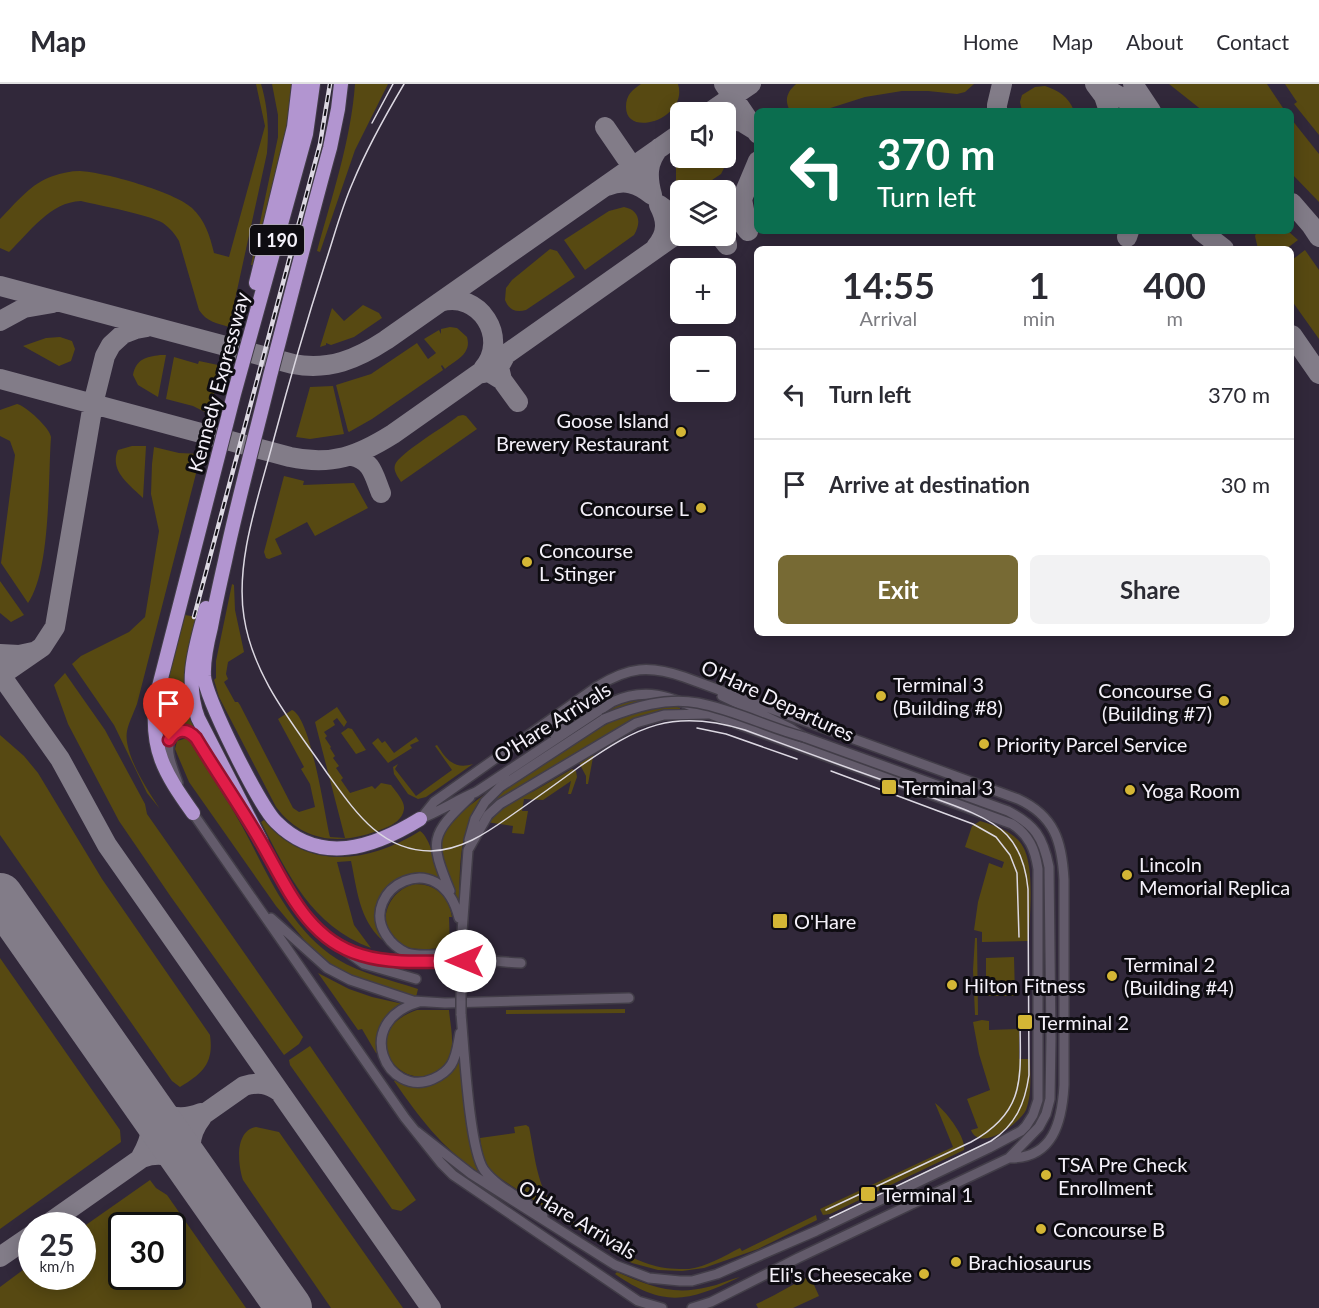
<!DOCTYPE html>
<html lang="en">
<head>
<meta charset="utf-8">
<style>
  :root { --surface:#fff; --page:#f2f2f3; --text:#2b2b33; --muted:#7c7c81; --line:#e1e1e2; --accent:#776a34 }
  body { margin:0; font-family:Lato,sans-serif; background:var(--page); color:var(--text); height:100vh; display:flex; flex-direction:column; font-size:22px; white-space:nowrap }
  * { box-sizing:border-box; margin:0 }
  p { font-size:20px; color:var(--muted) }
  .icon { flex:none; width:33px; height:33px; fill:none; stroke:currentColor; stroke-width:2; stroke-linecap:round; stroke-linejoin:round }
  .map { position:relative; flex:1; overflow:hidden }
  .panel { position:absolute; left:754px; top:162px; width:540px; height:390px; display:flex; flex-direction:column; background:var(--surface); border-radius:9px; box-shadow:0 3px 15px #0003 }
  .panel>* { flex:none }
  .top-card { position:absolute; left:754px; top:24px; width:540px; height:126px; border-radius:9px; box-shadow:0 3px 15px #0003; background:#0b6e4f; color:#fff; overflow:hidden }
  .buttons { position:absolute; left:670px; top:18px; display:grid; gap:12px }
  .buttons a { display:grid; place-items:center; width:66px; height:66px; border-radius:9px; background:var(--surface); box-shadow:0 3px 15px #0003; font-size:30px }
  .speed { position:absolute; left:18px; top:1128px; display:flex; gap:12px; font-size:30px; font-weight:700; text-align:center }
  .speed>* { display:grid; place-content:center; width:78px; height:78px; border-radius:50%; background:var(--surface); box-shadow:0 3px 15px #0003; line-height:1 }
  .speed small { font-size:15px; font-weight:400 }
  .speed .limit { border:3px solid #111; border-radius:9px; background:#fff; color:#111 }
  .pin { position:absolute; display:grid; place-items:center; width:51px; height:51px; color:#fff; margin:-62px -26px; border-radius:50% 50% 50% 0; rotate:-45deg; box-shadow:0 0 6px #0007 }
  .pin .icon { rotate:45deg }
  .me { position:absolute; width:66px; margin:-33px; rotate:270deg; stroke-linejoin:round; filter:drop-shadow(0 0 4px #0008) }
  .turn { display:flex; align-items:center; gap:21px; height:126px; padding:0 24px; font-size:27px }
  .turn .icon { width:78px; height:78px; stroke-width:2.5 }
  .turn b { display:block; font-size:42px; line-height:51px }
  .eta { display:flex; justify-content:space-evenly; align-items:center; height:102px; text-align:center }
  .eta b { font-size:36px; font-weight:700; line-height:42px }
  .cta { display:flex; gap:12px; margin-top:auto; padding:12px 24px }
  .cta a { flex:1; height:69px; border-radius:9px; background:var(--accent); color:#fff; font-size:24px; font-weight:700; line-height:69px; text-align:center }
  .cta a+a { background:var(--page); color:var(--text) }
  ul { padding:0; list-style:none }
  li { display:flex; align-items:center; gap:18px; height:90px; padding:0 24px; border-top:2px solid var(--line) }
  li div { flex:1 }
  li b { display:block; font-size:22px }
  li em { font-style:normal }
  header { display:flex; align-items:center; gap:36px; box-sizing:border-box; height:84px; padding:0 30px; background:var(--surface); border-bottom:2px solid var(--line) }
  header strong { font-size:28px }
  nav { display:flex; gap:33px; margin-inline-start:auto; font-size:21px }
  .map>svg:first-child { display:block }
</style>
</head>
<body>
<header>
<strong>Map</strong>
<nav><a>Home</a><a>Map</a><a>About</a><a>Contact</a></nav>
</header>
<div class="map">
<svg width="1319" height="1224" viewBox="0 0 1319 1224">
  <rect width="100%" height="100%" fill="#27212e"/>
  <path fill="#31283a" fill-rule="evenodd" d="M0 0H1319V1224H0ZM758 27H1292V147H758ZM681 28H726V74H681ZM681 106H726V152H681ZM758 165H1292V549H758ZM681 184H726V230H681ZM681 262H726V308H681ZM32 1142H82V1192H32ZM122 1142H172V1192H122Z"/>
  <path fill="#574912" fill-rule="evenodd" d="M256 0H261C268 23 269 45 267 69L229 243C216 239 207 238 199 226L179 157C175 150 170 144 163 139 147 130 101 122 81 117 50 118 30 148 9 168L0 164V135C16 119 31 99 53 92 61 89 71 87 80 87 104 88 175 108 192 124 205 136 210 152 214 169L229 173 265 42Z
    M272 0H293L292 23 254 181H251L278 53V31Z
    M355 0H388L355 66 320 168 317 167C332 112 351 56 355 0Z
    M641 0H678C689 34 626 55 626 23 626 11 632 6 641 0Z
    M796 0H974L965 8 957 10 928 7H902L865 13 821 27H790C784 16 787 8 796 0Z
    M1169 0H1267L1285 27H1203Z
    M1285 0H1319V51L1294 20 1297 18Z
    M1045 2C1058 6 1069 13 1074 27H1022L1020 18 1022 11 1035 3Z
    M1292 36 1319 70V118L1292 90Z
    M726 72 727 78 721 90 697 106H682L676 100V83L682 74Z
    M624 123C639 126 642 138 634 151L585 186 564 156 609 127Z
    M1257 147H1288L1298 156 1286 165H1258L1255 152Z
    M550 165 557 167 575 193 526 226C516 229 509 226 505 216L506 204 512 196Z
    M1305 166 1319 186V255L1292 217V176Z
    M363 221 379 229 382 234 354 253 331 261 326 259V261L320 263 332 224 344 237Z
    M450 243 457 244 467 253C472 270 456 276 445 285L442 281 441 282 443 286 372 335 349 348 348 347 336 301 371 290 417 259 428 275 436 269 424 255 439 246 441 250V245Z
    M60 253 72 257 75 265 71 277 59 282 23 262 46 254Z
    M160 271H166L158 313 138 301 133 291C136 275 146 273 160 271Z
    M174 273 198 280 199 277 218 281 211 331 193 322 166 315Z
    M333 302 344 350 310 355 296 353 310 303Z
    M17 320C26 322 50 344 51 353 48 394 51 486 28 519L1 479 15 371 10 357 0 352V326Z
    M463 331 466 332 477 345 401 398C398 393 393 387 395 381 398 370 447 341 458 332Z
    M132 362H146L143 414C129 400 109 387 118 366Z
    M154 363 179 369 201 370 137 620C134 628 129 638 127 647 123 669 148 707 160 725L147 709 114 641 72 580 81 572 129 548 145 533 159 447 151 410 152 380Z
    M284 392 304 397 303 401 354 399 368 424 315 452 307 438 275 455 282 470 269 475 266 474 264 468Z
    M0 497 24 531 11 538 0 529Z
    M232 500 234 501 235 526 244 568 228 578 226 590 228 595 224 598 235 618H238L240 621 293 724 299 728 315 723 310 700 301 685 304 683 278 635 292 626C311 633 325 733 330 753L345 754 315 638 337 623 347 638 344 643 337 634 333 637 335 641 324 648 327 652 325 654 331 663 330 664 335 672 333 674 339 682 336 684 343 694 341 696 350 709 372 702 375 705 381 699 391 701C396 708 405 717 404 725 403 735 393 741 385 744 344 761 305 761 276 723L219 613 214 596 216 594V577Z
    M185 531 197 533C186 578 179 599 195 644L179 642 165 652C157 621 178 563 185 531Z
    M65 589 105 646 145 720 147 730 303 953 299 960 284 971 171 813 119 737 68 640 54 601Z
    M644 613 656 615 630 621 602 631 623 618Z
    M676 622 680 624V626L652 630 639 633 480 735 488 723 506 705 585 651 621 633 644 626Z
    M348 644 352 645 366 666 356 670 341 649Z
    M0 651 24 672 38 689 102 795 210 951C214 979 203 989 180 1003L172 997 0 751Z
    M566 652 567 654C535 676 483 705 468 742 459 764 460 791 459 815H457L440 763 442 749 454 733 537 672Z
    M416 653 419 657 410 661 412 664 388 679 372 659 378 654 382 659 385 657 394 669Z
    M187 654 191 656C208 685 226 713 242 742 268 790 289 844 337 875 361 890 392 896 418 905L416 913 361 895 345 888 329 879 306 858 276 822 189 698 175 665 177 657Z
    M437 661C446 675 454 686 473 680L426 713 418 715 408 710 394 690 393 683 398 680 395 685 416 712 452 686 435 662Z
    M594 668 588 700H586V692L578 677Z
    M572 685 576 687 577 693 571 710H568L571 697 543 716 524 715 522 727H528L524 750 512 749 513 742 486 738 508 719 534 707Z
    M264 736C306 788 369 779 420 747 431 754 435 782 441 795 437 795 433 792 428 792 399 788 374 808 377 838 377 844 381 851 382 856 359 835 357 805 351 777L337 778 354 841 371 864C311 841 289 792 261 738Z
    M980 737C993 741 1009 746 1018 756 1037 774 1029 831 1029 857L982 858V848L974 846 978 818 989 779 1002 784 1004 778 965 763 972 742Z
    M415 800C436 800 449 812 452 833H449L450 864C436 864 419 867 406 863 373 851 383 807 415 800Z
    M975 854H977L978 931H975L973 886Z
    M1014 873 1015 912H986V874Z
    M0 874 120 1046 121 1058 0 1145Z
    M318 889 349 905 372 913 403 920C384 932 376 946 378 969H376L362 945 358 946Z
    M625 925V929L506 930V926Z
    M417 926H449C450 939 454 955 451 968 449 976 444 982 438 987 400 1012 354 947 417 926Z
    M982 936 989 937V946L1019 945V975H1030C1030 991 1032 1010 1026 1026 1019 1040 980 1069 971 1046L978 1044 967 1015 990 1006 979 970 973 938Z
    M310 962 416 1116 401 1127 392 1125 290 981 289 976Z
    M459 974C463 1013 466 1052 478 1088 442 1064 418 1032 394 997L397 995 421 1001Z
    M935 1019C945 1026 967 1054 964 1066L830 1130 823 1131 820 1125 953 1063Z
    M526 1041 529 1043C534 1066 536 1094 548 1114 563 1137 626 1174 652 1181 663 1185 677 1185 689 1185 706 1183 724 1172 740 1164L742 1167 816 1131 817 1136 758 1165 704 1184 682 1187 658 1186 632 1179 616 1170 495 1091C484 1080 482 1069 480 1054L515 1049 514 1043Z
    M256 1043 279 1048 403 1224H331L243 1096C238 1081 234 1047 256 1043Z
    M150 1096 156 1104 167 1111 246 1224H0V1203L31 1180 32 1192H82L83 1143ZM122 1142H172V1192H122Z
    M617 1188C649 1202 673 1212 708 1203 719 1201 730 1195 740 1193 688 1218 664 1224 615 1190Z
    M810 1192 819 1212 793 1224H758L756 1220C775 1212 791 1201 810 1192Z"/>
  <g fill="none" stroke-linecap="round" stroke-linejoin="round">
    <path stroke="#827c88" stroke-width="20" d="M724 0 758 50
      M1095 0 1104 12 1109 27
      M1097 0 1146 27
      M1133 0 1151 27
      M997 27V21L1002 0
      M710 28 751 0
      M726 35 742 38 755 46
      M605 43 640 94
      M607 102C624 95 638 99 652 111 647 93 647 78 659 64
      M1292 119 1311 141 1319 153
      M726 129 740 136 748 147 742 115 758 77
      M1201 147 1224 165
      M720 152 727 161 725 152
      M1127 153 1129 147
      M656 163C668 149 667 136 659 121L673 131 681 133
      M0 202 293 280C329 287 357 275 386 256L681 49
      M440 218C479 206 510 254 483 285
      M0 237 24 224 53 219
      M1292 251 1319 290
      M478 290 489 288 502 296 499 283 505 272
      M0 295 290 373C332 382 358 372 393 350L681 147
      M502 296 518 318
      M352 372C372 376 374 392 381 409
      M0 570 19 571 33 568
      M0 590 60 675 107 761 431 1224
      M0 592 42 563 55 543 93 320 105 272 111 261 123 250 136 245 147 243
      M144 1017C161 1032 179 1038 201 1029
      M141 1073C153 1052 154 1039 144 1017
      M142 1074C163 1066 182 1074 195 1090
      M197 1092C188 1071 187 1052 202 1033
      M45 1142 244 1002C258 998 268 999 280 1008
      M0 1173 32 1151"/>
    <path stroke="#827c88" stroke-width="46" d="M0 812 289 1224"/>
    <g stroke="#423d48" stroke-width="12">
      <path id="minor" d="M722 612 790 644 804 653 1008 727C1035 741 1043 753 1049 783L1051 954 1050 1015 1046 1030 1039 1043 1009 1074
        M555 652 576 621
        M178 699C173 684 162 663 174 649 183 645 189 646 196 654L232 714
        M190 725 405 1034 441 1079 453 1091 638 1217 662 1224
        M422 733 434 718 598 602C629 583 649 581 684 593L1018 715C1055 732 1062 758 1064 796V1001C1062 1038 1053 1075 1009 1074L798 1174 711 1218 692 1224
        M258 753 296 820 325 852 364 880 416 895
        M469 756 475 735 485 718 500 703 604 635
        M450 807C429 756 430 751 470 713
        M271 834 327 884 350 896 413 917 445 919 629 914
        M459 834C440 758 357 806 386 851 391 859 398 865 407 869 418 873 431 870 443 871 469 874 495 878 521 879
        M461 862 468 766 488 731 500 720 636 639 664 631 708 630
        M352 868 372 874 425 877
        M419 918C351 938 387 1015 433 995 440 992 447 987 451 981 457 972 458 959 460 949
        M461 930C464 961 469 1065 484 1086 499 1106 526 1115 543 1132
        M416 1047 471 1090 615 1181 649 1194 680 1197H692L717 1190 816 1147 989 1064 1021 1047 1026 1042 1033 1031 1038 1016V785C1035 765 1029 751 1012 740L710 630C674 615 650 601 612 618L476 708C457 716 440 727 420 735"/>
    </g>
    <g stroke="#423d48" stroke-width="16">
      <path id="highway" d="M341 0 338 25 330 64C309 140 290 216 270 292 255 354 238 415 225 477 220 499 215 521 211 543 207 559 203 576 204 592 206 615 259 721 276 738 320 782 373 764 420 735
        M256 199 294 43 299 0
        M206 524C196 562 184 596 198 634L261 757
        M193 729C164 688 150 666 156 614L234 310 306 50 313 0"/>
    </g>
    <use href="#minor" stroke="#635b6b" stroke-width="9"/>
    <use href="#highway" stroke="#b295d0" stroke-width="14"/>
    <path stroke="#dcd8e2" stroke-width="1.5" d="M404 0C385 32 367 64 353 98 341 125 334 153 325 180 306 239 289 298 273 358 259 412 235 477 244 533 253 593 294 641 327 689 354 726 380 767 431 767 461 766 485 750 509 733 532 717 556 700 579 683 638 642 673 624 745 646 799 666 853 686 908 705 937 716 986 729 1007 751 1021 766 1026 784 1028 805L1029 991C1025 1019 1016 1041 991 1057L830 1134
      M372 39 393 0
      M697 644 726 650 797 675
      M831 687 973 740 996 753 1010 771 1017 789 1019 853
      M826 1126 971 1058C1028 1027 1020 991 1020 934"/>
    <g stroke="#dcd8e2" stroke-width="4.5">
      <path id="rail" d="M194 533 320 60 330 0"/>
    </g>
    <use href="#rail" stroke="#0e0c11" stroke-width="2" stroke-dasharray="7" stroke-linecap="butt"/>
    <g stroke="#423d48" stroke-width="12" stroke-linecap="butt">
      <path id="minor-bridge" d="M604 635C634 623 666 613 698 619 735 626 769 644 804 653
        M461 862V930"/>
    </g>
    <use href="#minor-bridge" stroke="#635b6b" stroke-width="9"/>
  </g>
  <g fill="none" stroke-linecap="round" stroke-linejoin="round">
    <g stroke="#92132f" stroke-width="15">
      <path id="route" d="M169 656C176 644 187 644 196 654 217 689 241 723 261 758 287 803 307 855 361 871 393 881 432 877 465 877"/>
    </g>
    <use href="#route" stroke="#e11d48" stroke-width="10"/>
  </g>
  <g fill="#d4b635" stroke="#0e0c11" stroke-width="2">
    <circle cx="681" cy="348" r="6"/>
    <circle cx="701" cy="424" r="6"/>
    <circle cx="527" cy="478" r="6"/>
    <circle cx="881" cy="612" r="6"/>
    <circle cx="1224" cy="617" r="6"/>
    <circle cx="984" cy="660" r="6"/>
    <rect x="881" y="695" width="16" height="16" rx="3"/>
    <circle cx="1130" cy="706" r="6"/>
    <circle cx="1127" cy="791" r="6"/>
    <rect x="772" y="829" width="16" height="16" rx="3"/>
    <circle cx="1112" cy="892" r="6"/>
    <circle cx="952" cy="901" r="6"/>
    <rect x="1017" y="930" width="16" height="16" rx="3"/>
    <circle cx="1046" cy="1091" r="6"/>
    <rect x="860" y="1102" width="16" height="16" rx="3"/>
    <circle cx="1041" cy="1145" r="6"/>
    <circle cx="956" cy="1178" r="6"/>
    <circle cx="924" cy="1190" r="6"/>
  </g>
  <g text-anchor="middle" dominant-baseline="central" stroke-width="6" stroke-linejoin="round" paint-order="stroke">
    <rect fill="#0e0c11" stroke="#b0acb4" stroke-width="1.5" x="250" y="141" width="54" height="30" rx="4.5"/>
    <g font-size="18" font-weight="bold" fill="#f5f1fa">
      <text x="277" y="156">I 190</text>
    </g>
    <g font-size="20" fill="#f5f1fa" stroke="#0e0c11">
      <text transform="translate(218 298) rotate(-75)">Kennedy Expressway</text>
      <text transform="translate(778 616) rotate(25)">O'Hare Departures</text>
      <text transform="translate(552 638) rotate(-32)">O'Hare Arrivals</text>
      <text transform="translate(578 1135) rotate(31)">O'Hare Arrivals</text>
    </g>
    <g font-size="20" fill="#f5f1fa" stroke="#0e0c11" text-anchor="start">
      <text x="669" y="336" text-anchor="end">Goose Island<tspan x="669" dy="23">Brewery Restaurant</tspan></text>
      <text x="689" y="424" text-anchor="end">Concourse L</text>
      <text x="539" y="466">Concourse<tspan x="539" dy="23">L Stinger</tspan></text>
      <text x="893" y="600">Terminal 3<tspan x="893" dy="23">(Building #8)</tspan></text>
      <text x="1212" y="606" text-anchor="end">Concourse G<tspan x="1212" dy="23">(Building #7)</tspan></text>
      <text x="996" y="660">Priority Parcel Service</text>
      <text x="902" y="703">Terminal 3</text>
      <text x="1142" y="706">Yoga Room</text>
      <text x="1139" y="780">Lincoln<tspan x="1139" dy="23">Memorial Replica</tspan></text>
      <text x="794" y="837">O'Hare</text>
      <text x="1124" y="880">Terminal 2<tspan x="1124" dy="23">(Building #4)</tspan></text>
      <text x="964" y="901">Hilton Fitness</text>
      <text x="1038" y="938">Terminal 2</text>
      <text x="1058" y="1080">TSA Pre Check<tspan x="1058" dy="23">Enrollment</tspan></text>
      <text x="882" y="1110">Terminal 1</text>
      <text x="1053" y="1145">Concourse B</text>
      <text x="968" y="1178">Brachiosaurus</text>
      <text x="912" y="1190" text-anchor="end">Eli's Cheesecake</text>
    </g>
  </g>
</svg>
<div class="buttons">
<a><svg class="icon" aria-label="sound" viewBox="0 0 24 24"><path d="M4 9h4l5-4v14l-5-4H4zM17 9q2 3 0 6"/></svg></a>
<a><svg class="icon" aria-label="layers" viewBox="0 0 24 24"><path d="M12 4l9 5-9 5-9-5zM3 14l9 5 9-5"/></svg></a>
<a>+</a>
<a>−</a>
</div>
<div class="speed"><div>25<small>km/h</small></div><div class="limit">30</div></div>
<div class="pin" style="left:169px;top:656px;background:#d93025"><svg class="icon" aria-label="arrive" viewBox="0 0 24 24"><path d="M6 21V4h12l-3 4 3 4H6"/></svg></div>
<svg class="me" style="left:465px;top:877px" viewBox="-20 -20 40 40"><circle r="19" fill="#fff"/><path d="M0-13L10 11 0 6-10 11z" fill="#e11d48"/></svg>
<div class="top-card">
<div class="turn"><svg class="icon" aria-label="left" viewBox="0 0 24 24"><path d="M17 20v-9H6M10 6l-5 5 5 5"/></svg><div><b>370 m</b>Turn left</div></div>
</div>
<section class="panel">
<div class="eta">
<div><b>14:55</b><p>Arrival</p></div>
<div><b>1</b><p>min</p></div>
<div><b>400</b><p>m</p></div>
</div>
<ul>
<li><svg class="icon" aria-label="left" viewBox="0 0 24 24"><path d="M17 20v-9H6M10 6l-5 5 5 5"/></svg><div><b>Turn left</b></div><em>370 m</em></li>
<li><svg class="icon" aria-label="arrive" viewBox="0 0 24 24"><path d="M6 21V4h12l-3 4 3 4H6"/></svg><div><b>Arrive at destination</b></div><em>30 m</em></li>
</ul>
<div class="cta"><a>Exit</a><a>Share</a></div>
</section>
</div>
</body>
</html>
